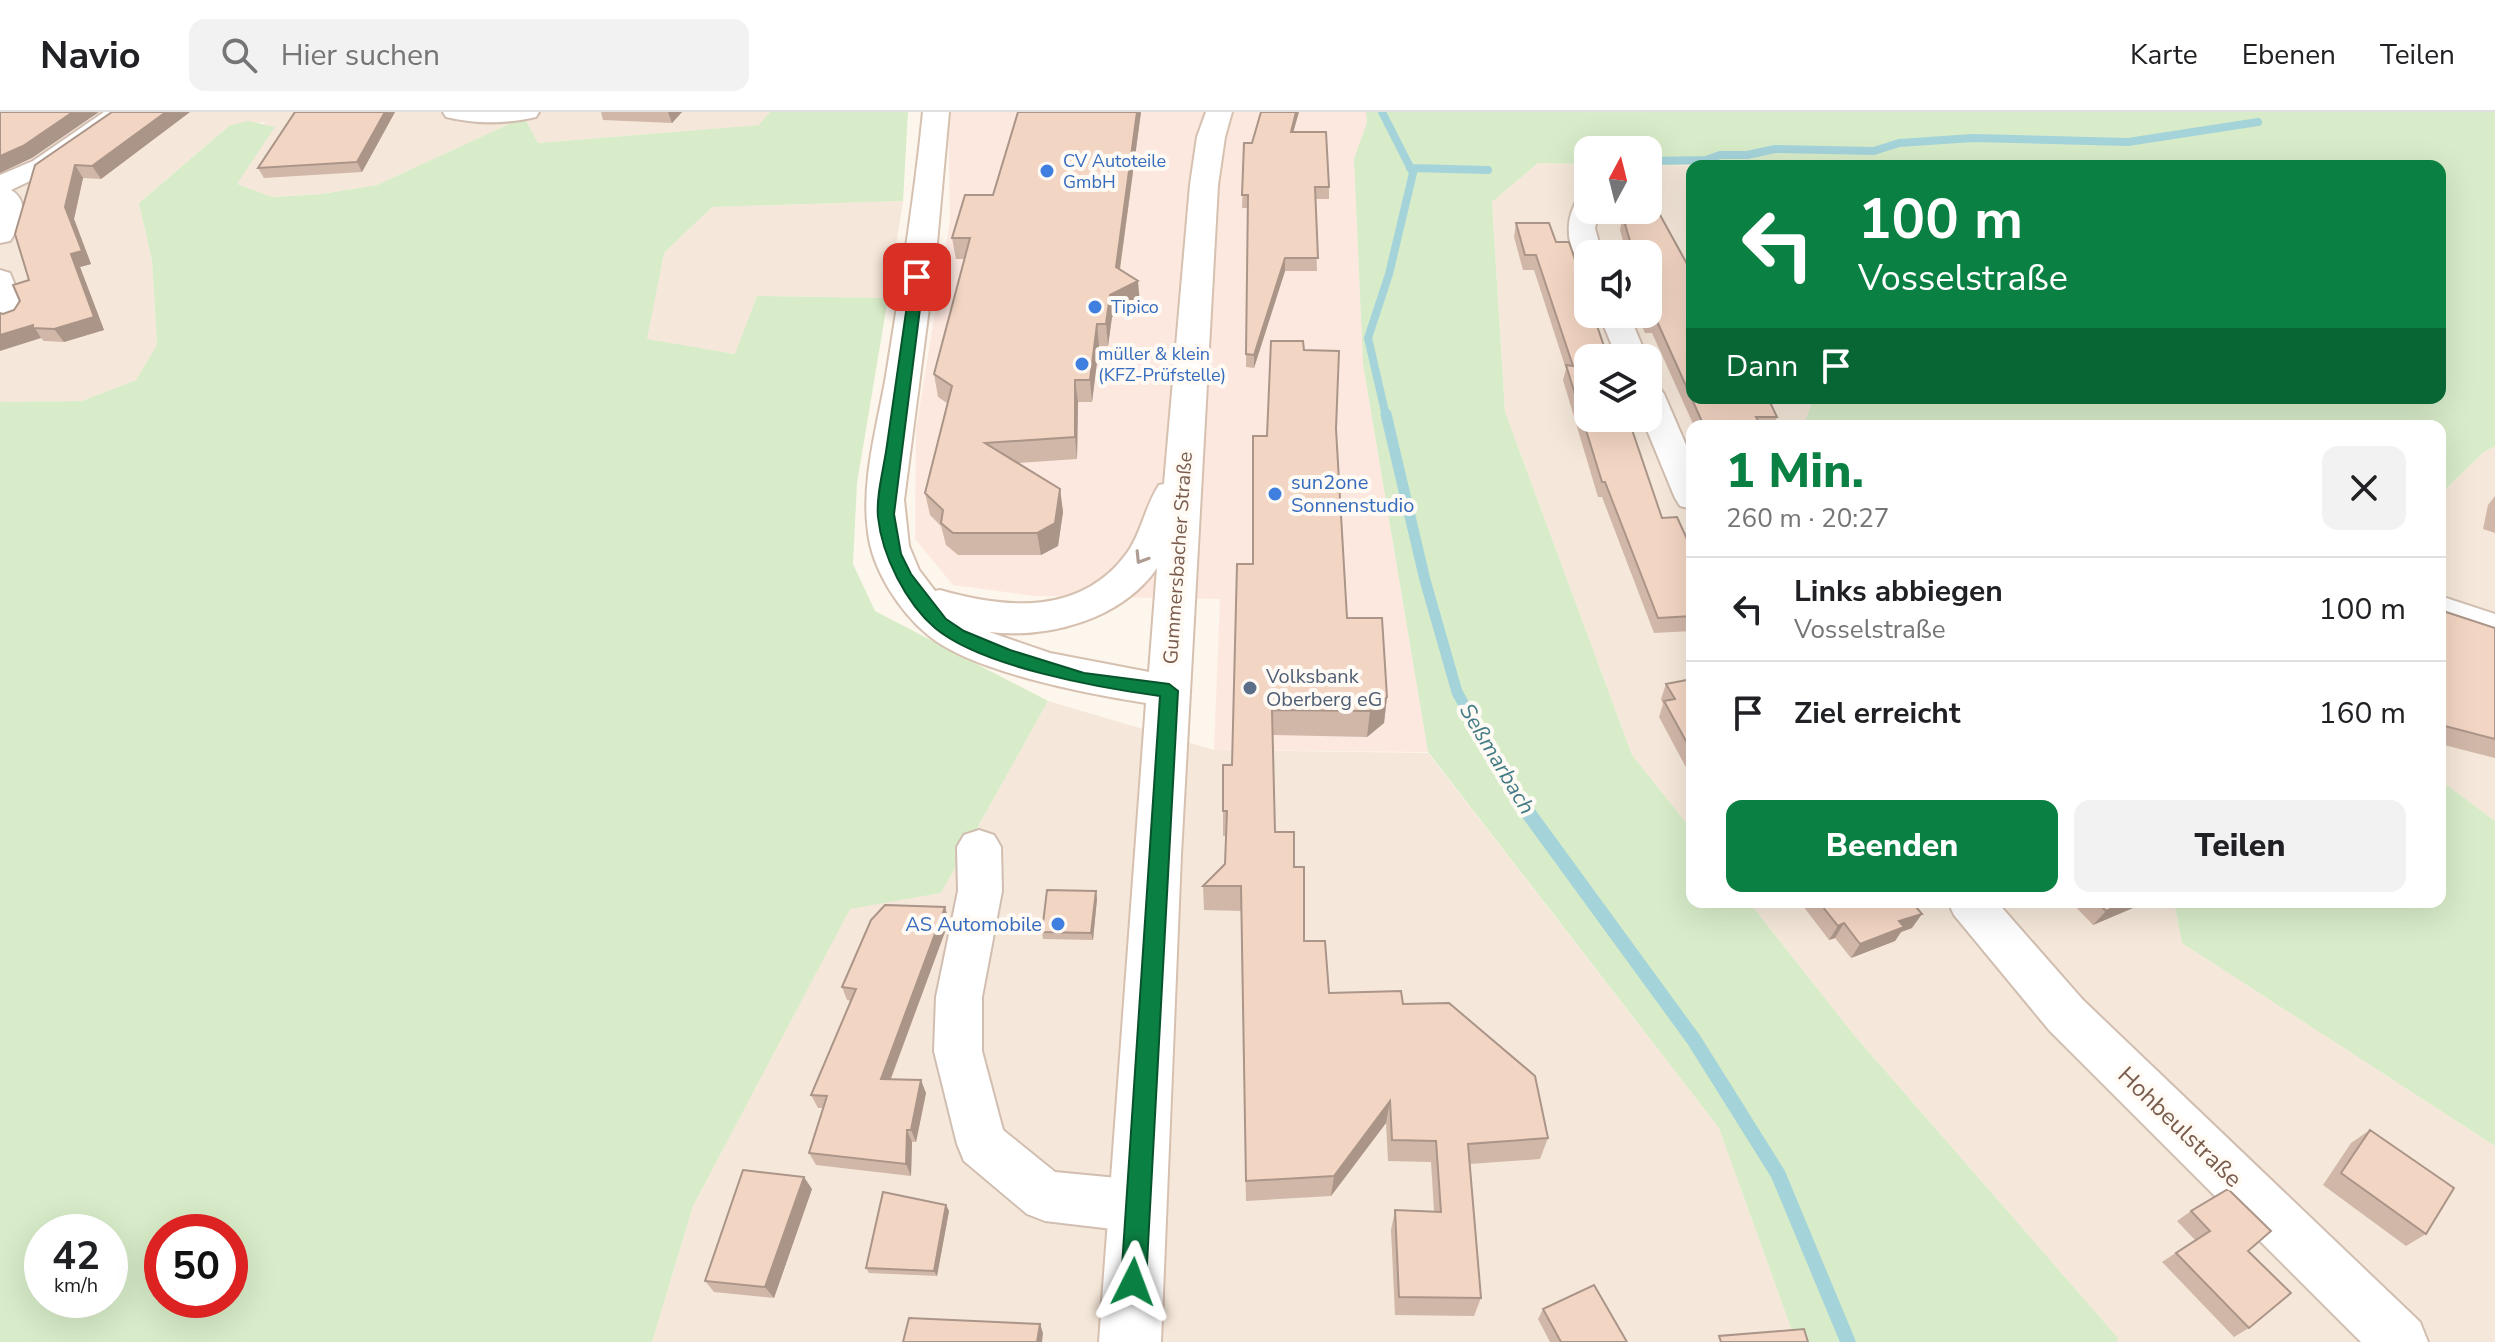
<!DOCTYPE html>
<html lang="de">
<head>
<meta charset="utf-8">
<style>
  :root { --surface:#fff; --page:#f2f2f2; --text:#202124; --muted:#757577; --line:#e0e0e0; --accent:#0b8043 }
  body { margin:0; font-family:"Nunito Sans",sans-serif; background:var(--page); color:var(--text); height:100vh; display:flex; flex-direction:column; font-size:30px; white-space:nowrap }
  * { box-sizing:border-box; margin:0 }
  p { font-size:26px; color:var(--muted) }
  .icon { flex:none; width:44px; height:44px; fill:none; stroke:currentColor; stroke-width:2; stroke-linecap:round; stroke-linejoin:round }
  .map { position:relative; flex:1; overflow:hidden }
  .side { position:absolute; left:1686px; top:308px; width:760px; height:488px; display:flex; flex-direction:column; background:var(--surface); border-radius:16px; box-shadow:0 8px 32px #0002 }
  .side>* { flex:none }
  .banner { position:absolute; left:1686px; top:48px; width:760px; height:244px; border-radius:16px; box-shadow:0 8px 32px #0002; background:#0b8043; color:#fff; overflow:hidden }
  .needle { width:52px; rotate:7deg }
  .fabs { position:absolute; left:1574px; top:24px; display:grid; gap:16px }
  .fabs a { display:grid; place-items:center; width:88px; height:88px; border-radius:16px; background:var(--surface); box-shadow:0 8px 32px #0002; font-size:40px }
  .speed { position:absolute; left:24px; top:1102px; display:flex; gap:16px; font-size:40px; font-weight:700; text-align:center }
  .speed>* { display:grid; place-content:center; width:104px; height:104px; border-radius:50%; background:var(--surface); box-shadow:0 8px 32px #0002; line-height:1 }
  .speed small { font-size:20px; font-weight:400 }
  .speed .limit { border:12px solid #d22; background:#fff; color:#111 }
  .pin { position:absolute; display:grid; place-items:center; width:68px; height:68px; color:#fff; margin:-34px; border-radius:16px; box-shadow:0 4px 12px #0006 }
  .me { position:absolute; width:88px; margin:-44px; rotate:3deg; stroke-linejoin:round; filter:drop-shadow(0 0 6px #0008) }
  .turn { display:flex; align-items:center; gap:28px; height:168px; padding:0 40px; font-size:36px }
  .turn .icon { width:104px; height:104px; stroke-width:2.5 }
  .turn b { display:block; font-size:56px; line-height:68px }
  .then { display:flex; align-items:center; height:76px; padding:0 40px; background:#0003; gap:16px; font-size:30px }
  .round { display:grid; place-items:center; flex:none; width:84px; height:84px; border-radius:16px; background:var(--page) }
  .headline { display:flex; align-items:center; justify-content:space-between; height:136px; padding:0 40px }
  h1 { font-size:48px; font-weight:800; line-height:60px; color:var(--accent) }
  .primary-button { display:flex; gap:16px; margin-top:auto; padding:16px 40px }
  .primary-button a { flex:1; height:92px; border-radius:16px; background:var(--accent); color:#fff; font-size:32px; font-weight:800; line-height:92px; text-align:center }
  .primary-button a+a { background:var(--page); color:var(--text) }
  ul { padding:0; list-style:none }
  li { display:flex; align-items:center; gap:24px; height:104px; padding:0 40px; border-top:2px solid var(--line) }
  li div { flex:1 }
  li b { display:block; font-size:30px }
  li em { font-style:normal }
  header { display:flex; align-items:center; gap:48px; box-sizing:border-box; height:112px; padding:0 40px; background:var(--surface); border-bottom:2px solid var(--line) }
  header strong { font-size:38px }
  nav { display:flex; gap:44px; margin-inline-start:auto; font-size:28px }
  .search { width:560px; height:72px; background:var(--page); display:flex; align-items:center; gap:20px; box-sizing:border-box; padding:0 28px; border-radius:16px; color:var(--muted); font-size:30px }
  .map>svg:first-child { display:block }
</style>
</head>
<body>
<header>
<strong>Navio</strong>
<div class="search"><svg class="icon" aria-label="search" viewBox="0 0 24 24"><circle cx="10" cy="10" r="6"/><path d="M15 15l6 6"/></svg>Hier suchen</div>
<nav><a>Karte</a><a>Ebenen</a><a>Teilen</a></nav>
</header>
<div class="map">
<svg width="2495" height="1230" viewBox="0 0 2495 1230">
  <rect width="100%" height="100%" fill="#fdf6ec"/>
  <path fill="#f5e8da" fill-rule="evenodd" d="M0 0H770L760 13 538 31 524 5 377 73 321 82 271 85 237 72 265 10 230 13 139 91 152 149 157 234 136 268 82 289 0 290Z
    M1538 51 1588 52V98H1648V53L1715 54H1692V286H1814L1803 314H1692V718L1632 643 1505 300 1492 90ZM1588 142H1648V202H1588ZM1588 246H1648V306H1588Z
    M903 89 888 186 757 184 736 242 646 228 664 141 712 95Z
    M2495 334V709L2440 668V382L2484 340Z
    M1048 589 1214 638 1428 641 1719 1016 1796 1230H652L693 1094 850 796 941 781Z
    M1749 790H2174L2182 831 2495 1034V1230H2117L2118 1226 1854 923Z"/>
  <path fill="#fde8e0" d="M948 0H1366L1367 10 1354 47 1363 252 1428 640 1214 638 1220 487 1035 484 953 473 915 427 916 317 950 108Z"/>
  <path fill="#d8ecc9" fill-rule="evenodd" d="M770 0H908L903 89 712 95 664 141 647 227 735 242 757 184 888 186 857 371 853 452 875 499 1048 589 941 781 850 797 693 1094 652 1230H0V290L82 289 136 268 157 233 152 149 139 91 230 13 249 9 275 15 237 72 272 85 322 82 377 73 524 5 538 31 759 13ZM42 1120H110V1188H42ZM162 1120H230V1188H162Z
    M1366 0H2495V334L2484 340 2440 382V314H1803L1814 286H2440V54L1648 53V38H1588V52L1538 51 1492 90 1505 300 1632 643 1692 718V790H1749L1854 923 2118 1226 2117 1230H1796L1719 1016 1428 640 1363 252 1354 47 1367 10Z
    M2440 668 2495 709V1034L2182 831 2174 790H2440Z"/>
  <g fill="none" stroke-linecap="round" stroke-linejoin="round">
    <path stroke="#a5d3da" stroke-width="8" d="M1382 0 1413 61 1389 162 1368 226 1386 304
      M1648 49 1706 48 1720 43H1747L1775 37 1874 39 1899 31 1973 26 2128 30 2258 10
      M1410 56 1488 58"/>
    <path stroke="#a5d3da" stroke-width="11" d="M1386 302 1425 468 1457 580 1507 672 1530 704"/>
    <path stroke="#a5d3da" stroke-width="15" d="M1529 702 1694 928 1778 1062 1848 1230"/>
    <g stroke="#d1beb0" stroke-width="4">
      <path id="street" d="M104 0H132L51 59 11 78C31 90 21 113 10 129L0 131V63L33 49Z
        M443 0H539L536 5C507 12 475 12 446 5Z
        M1588 83V98H1599L1595 116 1602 142H1588V150L1578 148C1565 129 1566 104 1579 85Z
        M0 158 10 161 27 203 22 209 12 212 0 207Z
        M1599 202H1629L1647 246H1617Z
        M1648 273 1659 275 1664 282 1692 347V397L1680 394 1675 386 1642 306H1648Z
        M2440 484 2495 502V529L2440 511Z
        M979 718 994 723 1001 735 1002 779 982 885V939L1003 1018 1055 1060 1138 1068 1156 1076 1164 1094 1156 1112 1138 1120 1045 1109 1027 1102 964 1049 957 1032 934 939 936 885 958 779 957 735 964 723Z
        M1948 790H1997L2083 888 2420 1210 2428 1230H2361L2049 918 1954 803Z"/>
    </g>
    <g stroke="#d6c0b0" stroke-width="4">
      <path id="secondary" d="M923 0H949L936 142 904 388 909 434 919 458 935 479 940 478C1006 497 1081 504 1127 441 1142 420 1145 394 1159 373L1164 372 1190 73 1197 25 1206 0H1232L1225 25 1218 73 1181 743 1161 1230H1099L1146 591C1088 582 972 560 928 523 899 499 872 457 868 420 861 369 877 315 886 264 900 176 914 89 923 0ZM1157 456 1149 560 1050 541 989 520C1049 527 1122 507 1157 456Z"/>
    </g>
    <use href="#street" fill="#fff" fill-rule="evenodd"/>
    <use href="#secondary" fill="#fff" fill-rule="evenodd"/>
  </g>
  <path fill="#d1b7a8" d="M112 0H190L101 67 83 66 74 107 91 152 80 155 104 218 64 230 44 229 41 226 3 202 14 198 29 168 15 122Z
    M295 0H395L362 60 264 66 258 56Z
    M601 0H682L672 11 603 8Z
    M1141 0 1120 158 1140 191 1112 205 1108 234H1099L1092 290H1078L1077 347 1018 351 1060 377 1063 400 1058 434 1041 443H958L946 433 941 414 930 403 925 381 947 291 938 285 934 262 964 147H956L952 126 993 83Z
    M1294 20 1329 75V87H1315L1317 159H1285L1254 256 1246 255 1248 96H1242L1244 31H1252Z
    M1624 98H1648L1692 286 1777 305 1774 314H1694L1652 221H1645L1637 202H1648V142H1609L1611 130 1623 129 1620 118Z
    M1516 111 1556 130 1662 406 1692 438V519L1654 521 1602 385H1598L1563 268 1566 257 1534 158H1523L1514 125Z
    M1304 238 1336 317 1347 506 1387 585 1384 611 1367 625 1273 623 1275 720 1294 755 1304 829 1329 881 1403 892 1548 1026 1540 1047 1469 1052 1481 1186 1474 1204 1395 1203 1391 1118 1395 1098 1434 1099 1431 1050 1388 1049 1386 1011 1331 1084 1246 1089 1241 799 1204 798 1203 774 1225 752 1226 724H1223V699L1232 653 1267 324Z
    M2495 384V421L2483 417 2488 393Z
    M2440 498 2495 516V646L2440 632Z
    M1692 567V660L1689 661 1659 605 1663 592 1661 587 1666 572Z
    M1097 787 1093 828 1043 827 1042 820Z
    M1800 790H1912V816L1901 820 1895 829 1851 846 1835 826 1829 828Z
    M2071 790H2143L2140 793 2093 813Z
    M945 795 949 809 891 967 926 981 916 1030H912L911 1064 816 1053 809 1041 824 996H818L811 983 851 889 847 888 842 875Z
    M2370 1018 2426 1122 2406 1134 2323 1073 2351 1031Z
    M812 1077 774 1186 714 1180 705 1169Z
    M946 1093 949 1099 937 1164 869 1161 866 1156Z
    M2191 1099 2248 1139 2249 1216 2234 1225 2162 1150 2195 1128 2177 1109Z
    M1543 1197 1627 1230H1550L1538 1207Z"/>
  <path fill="#aa9588" d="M73 0H99L32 46 0 61V44Z
    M166 0H190L101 67 92 54Z
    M385 0H395L362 60 357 50Z
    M668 0H682L672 11Z
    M1137 0H1141L1117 177 1116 155Z
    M1296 0H1299L1290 32 1291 20Z
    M75 53 83 66 74 107 91 152 80 155 104 218 64 230 54 217 71 142 65 95Z
    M1285 146V159L1254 256V243Z
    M1138 169 1140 191 1112 205 1108 234 1106 212 1110 183Z
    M1097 212 1099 234 1092 290 1090 268Z
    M33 213 41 226 0 239V223Z
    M1075 268 1078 290 1077 347 1075 325Z
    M1060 377 1063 400 1058 434 1041 443 1037 421Z
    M1387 585 1384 611 1367 625 1370 599Z
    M1096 779 1097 787 1093 828 1091 821Z
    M2126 790H2143L2140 793 2093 813 2106 799Z
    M945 795 949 809 886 979 881 967Z
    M1922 802 1912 816 1901 820 1895 829 1851 846 1860 832 1899 809Z
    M1844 811 1835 826 1829 828 1838 814Z
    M921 968 926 981 916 1030 911 1018Z
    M1390 989 1386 1011 1331 1084 1334 1064Z
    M907 1018 912 1030 911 1064 906 1052Z
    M804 1065 812 1077 774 1186 765 1175Z
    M946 1093 949 1099 937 1164 934 1159Z
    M1040 1212 1043 1221 1042 1230H1037Z"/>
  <path fill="#f3d5c3" stroke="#aa9588" stroke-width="2" d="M0 0H73L23 34 0 44Z
    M112 0H166L92 54 75 53 65 95 82 139 71 142 94 205 54 217 33 216V213L0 223V201L3 202 14 198 20 189 13 173 29 168 15 122 35 53Z
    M295 0H385L357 50 258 56Z
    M1018 0H1137L1116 155 1138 169 1110 183 1106 212H1097L1090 268H1075V325L985 331 1060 377 1055 411 1037 421H953L941 411 943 398 925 381 952 274 934 262 970 126H952L965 83H993Z
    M1261 0H1296L1291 20H1326L1329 75H1315L1318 146H1285L1254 243 1246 242 1248 83H1242L1244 31H1252Z
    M1648 92H1654L1692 161V286H1768L1777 305H1756L1761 314H1704L1656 207H1649L1647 202H1648V142H1617L1611 130 1630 129 1623 105H1628L1627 98H1648Z
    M1516 111H1549L1556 130H1569L1588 186V202H1593L1608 246H1588V306H1628L1662 406 1677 405 1692 438V504L1658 506 1605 370H1602L1566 253 1573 254 1536 143H1525Z
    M1271 229H1303L1304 238 1339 239 1336 317 1347 506H1382L1387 585 1370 599 1272 598 1275 720H1294V755H1304V829H1325L1329 881 1401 879 1403 892 1449 891 1535 964 1548 1026 1468 1032 1481 1186 1399 1185 1395 1098 1441 1100 1436 1029 1392 1028 1390 989 1334 1064 1246 1069 1241 774H1203L1225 752 1227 699H1223V653H1232L1237 452H1253V324H1267Z
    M2440 498 2495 516V627L2441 613Z
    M1692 567V640L1664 589 1675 587 1666 572Z
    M1047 778 1096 779 1091 821 1042 820Z
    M1819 790H1912L1922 802 1899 809 1904 815 1860 832 1844 811 1838 814Z
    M2097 790H2126L2106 799Z
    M885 793 945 795 881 967 921 968 911 1018H907L906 1052 809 1041 827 984 811 983 856 877 842 875 871 808Z
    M2370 1018 2454 1076 2426 1122 2341 1061Z
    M743 1058 804 1065 765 1175 705 1169Z
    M2228 1077 2271 1119 2248 1139 2291 1181 2249 1216 2176 1141 2210 1119 2191 1099Z
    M883 1080 946 1093 934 1159 866 1156Z
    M1594 1173 1627 1230H1561L1543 1197Z
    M909 1206 1040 1212 1037 1230H903Z
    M1804 1217 1808 1230H1721L1719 1224Z"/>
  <defs><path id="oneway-chevron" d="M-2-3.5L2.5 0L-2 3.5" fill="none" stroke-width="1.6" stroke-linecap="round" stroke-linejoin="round" transform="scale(2)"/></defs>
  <use stroke="#af9d94" href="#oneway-chevron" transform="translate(1141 446) rotate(122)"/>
  <path fill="#0b8043" stroke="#07532c" stroke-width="2" d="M917 161 924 165 894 402 901 442 911 462 946 507 964 519 1010 538 1084 561 1169 572 1178 579 1146 1170 1142 1179 1133 1183 1125 1179 1121 1170 1160 584C1100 576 982 555 935 516 906 491 882 444 878 405 876 383 884 356 887 333 895 277 903 221 911 165Z"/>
  <g fill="#3f7fe0" stroke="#fffaf3" stroke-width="3">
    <circle cx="1047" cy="59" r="8"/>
    <circle cx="1095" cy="195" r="8"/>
    <circle cx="1082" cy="252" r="8"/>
    <circle cx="1275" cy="382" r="8"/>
    <circle cx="1058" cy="812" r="8"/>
  </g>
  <circle fill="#5c6f8a" stroke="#fffaf3" stroke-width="3" cx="1250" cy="576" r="8"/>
  <g text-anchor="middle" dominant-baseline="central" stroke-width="8" stroke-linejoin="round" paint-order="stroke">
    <g font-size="18" fill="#366cbe" stroke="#fffaf3" text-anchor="start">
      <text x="1063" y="49">CV Autoteile<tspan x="1063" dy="21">GmbH</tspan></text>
      <text x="1111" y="195">Tipico</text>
      <text x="1098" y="242">müller &amp; klein<tspan x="1098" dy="21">(KFZ-Prüfstelle)</tspan></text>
    </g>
    <g font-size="20" fill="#366cbe" stroke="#fffaf3" text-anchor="start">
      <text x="1291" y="370">sun2one<tspan x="1291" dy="23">Sonnenstudio</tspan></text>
      <text x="1042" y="812" text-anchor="end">AS Automobile</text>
    </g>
    <g font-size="20" fill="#7a5c4d" stroke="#fffaf3">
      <text transform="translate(1178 446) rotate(-86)">Gummersbacher Straße</text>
    </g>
    <g font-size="20" fill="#4e5e75" stroke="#fffaf3" text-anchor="start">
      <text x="1266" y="564">Volksbank<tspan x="1266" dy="23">Oberberg eG</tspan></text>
    </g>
    <g font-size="22" font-style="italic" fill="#437c86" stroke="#fffaf3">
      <text transform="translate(1497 647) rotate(59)">Seßmarbach</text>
    </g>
    <g font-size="24" fill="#7a5c4d" stroke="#fffaf3">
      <text transform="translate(2180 1015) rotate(44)">Hohbeulstraße</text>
    </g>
  </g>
</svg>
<div class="fabs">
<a><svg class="needle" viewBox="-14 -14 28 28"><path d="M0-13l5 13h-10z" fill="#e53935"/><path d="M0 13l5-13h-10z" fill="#757577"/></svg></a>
<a><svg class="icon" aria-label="sound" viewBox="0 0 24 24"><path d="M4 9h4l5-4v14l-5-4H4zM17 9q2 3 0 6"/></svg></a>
<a><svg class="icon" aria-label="layers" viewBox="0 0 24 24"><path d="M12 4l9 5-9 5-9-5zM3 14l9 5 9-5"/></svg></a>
</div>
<div class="speed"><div>42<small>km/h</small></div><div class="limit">50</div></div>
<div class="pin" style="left:917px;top:165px;background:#d93025"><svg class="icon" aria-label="arrive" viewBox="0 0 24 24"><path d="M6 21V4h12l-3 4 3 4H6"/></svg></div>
<svg class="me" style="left:1133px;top:1170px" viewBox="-20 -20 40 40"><path d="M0-17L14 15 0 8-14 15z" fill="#0b8043" stroke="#fff" stroke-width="4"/></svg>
<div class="banner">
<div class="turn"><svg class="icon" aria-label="left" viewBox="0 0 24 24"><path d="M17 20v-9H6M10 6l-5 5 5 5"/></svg><div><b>100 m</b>Vosselstraße</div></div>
<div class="then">Dann<svg class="icon" aria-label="arrive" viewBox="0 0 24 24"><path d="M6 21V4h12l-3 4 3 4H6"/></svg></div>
</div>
<section class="side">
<div class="headline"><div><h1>1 Min.</h1><p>260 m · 20:27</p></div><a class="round"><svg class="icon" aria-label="close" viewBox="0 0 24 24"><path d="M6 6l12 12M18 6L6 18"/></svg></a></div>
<ul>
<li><svg class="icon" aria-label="left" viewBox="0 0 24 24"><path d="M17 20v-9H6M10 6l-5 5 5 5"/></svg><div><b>Links abbiegen</b><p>Vosselstraße</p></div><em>100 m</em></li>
<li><svg class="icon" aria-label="arrive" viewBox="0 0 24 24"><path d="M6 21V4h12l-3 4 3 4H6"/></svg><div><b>Ziel erreicht</b></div><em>160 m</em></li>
</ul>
<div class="primary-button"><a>Beenden</a><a>Teilen</a></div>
</section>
</div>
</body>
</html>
